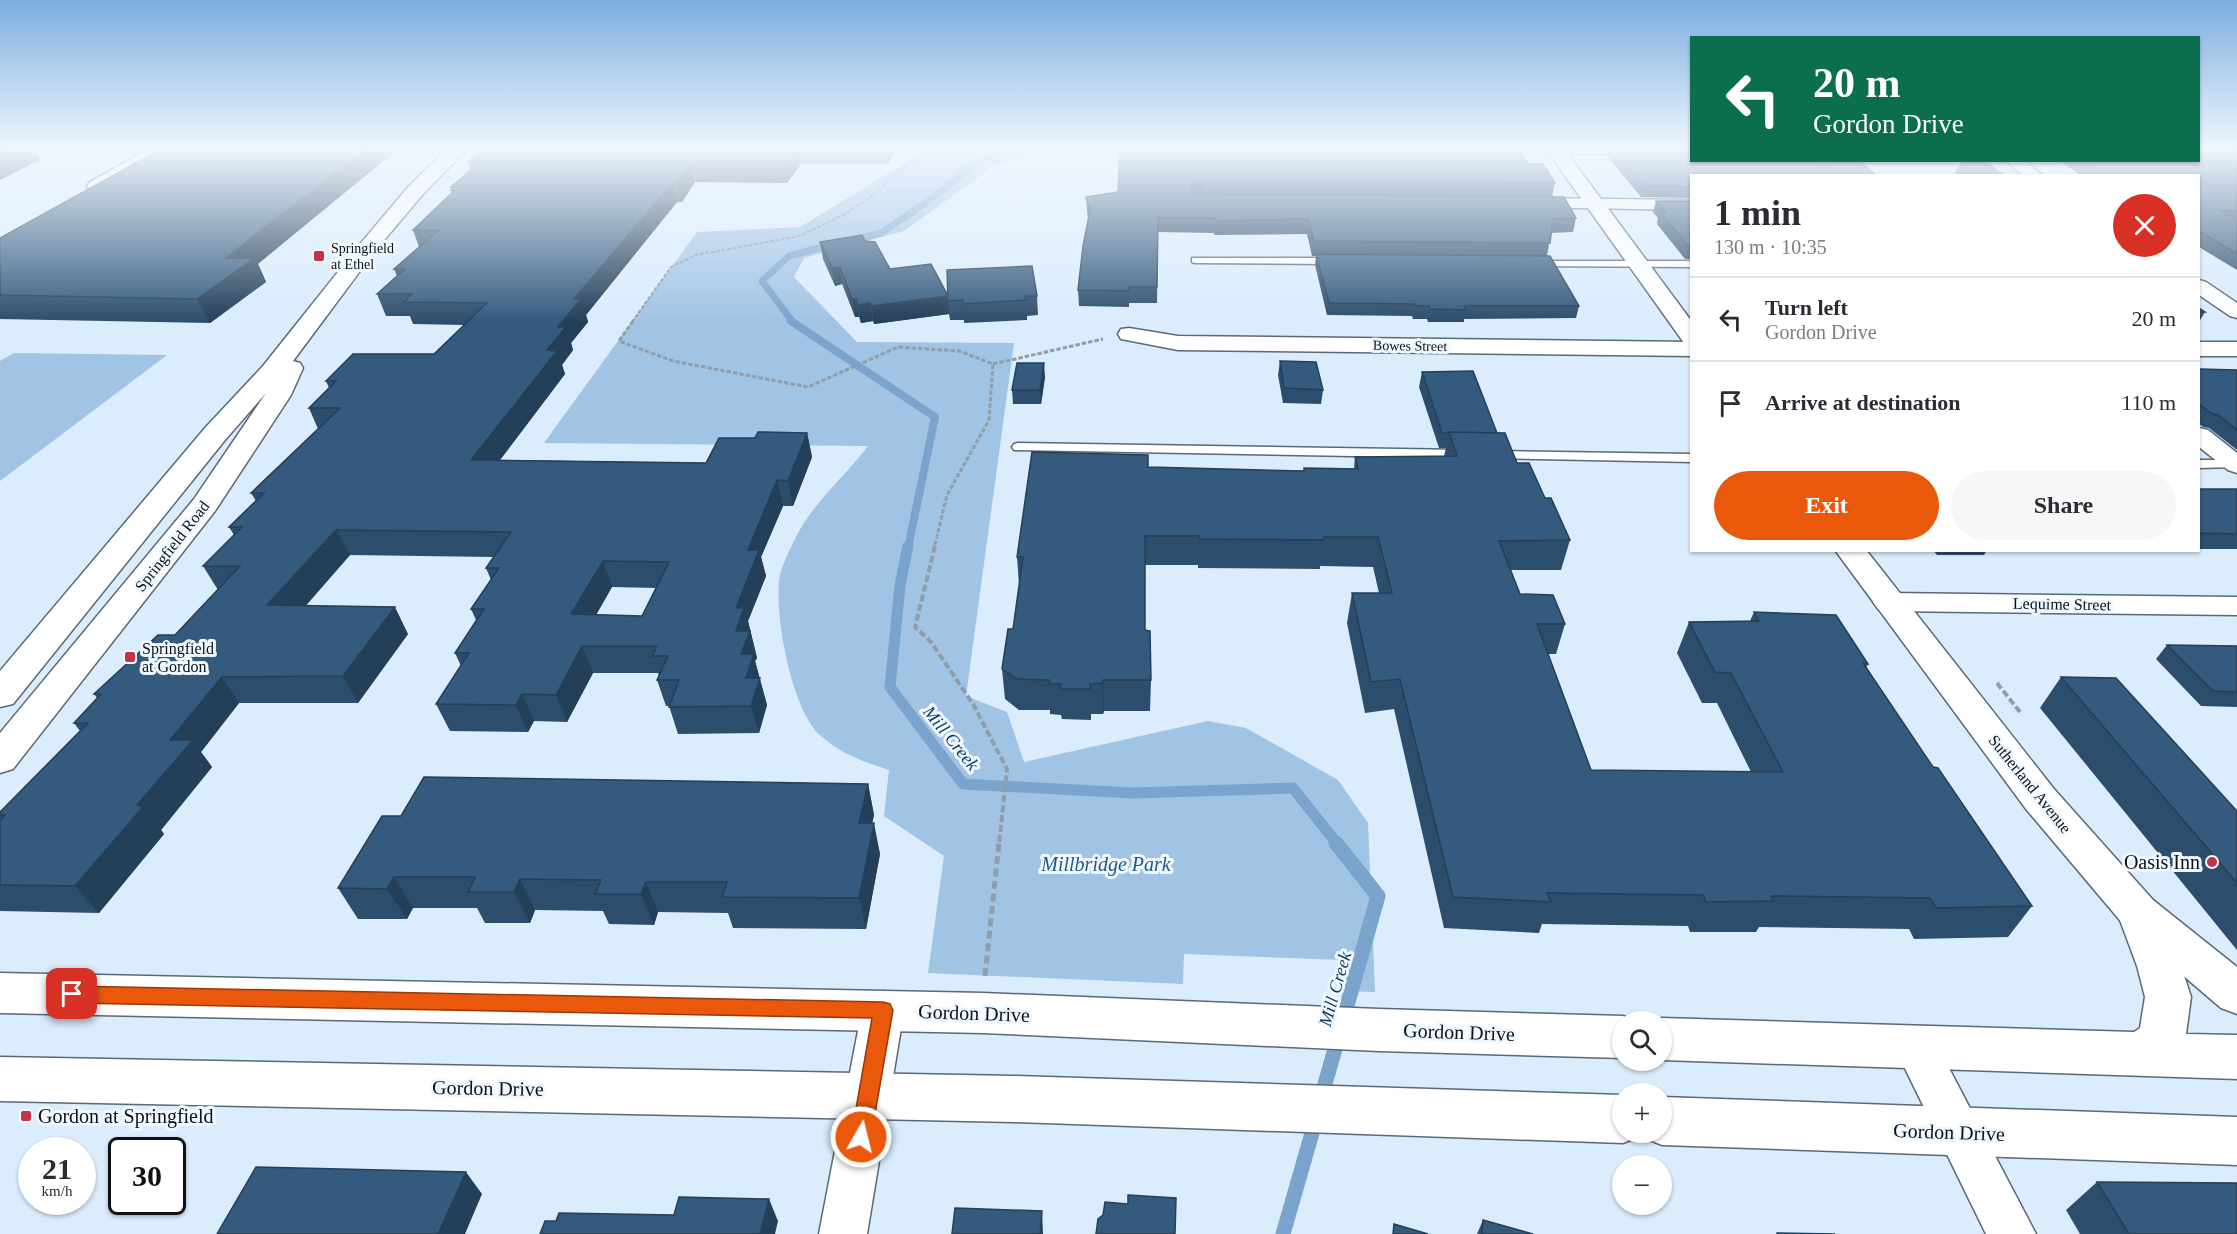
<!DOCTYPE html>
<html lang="en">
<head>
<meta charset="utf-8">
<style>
  :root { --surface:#fff; --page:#f7f7f7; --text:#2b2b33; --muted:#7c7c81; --line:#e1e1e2; --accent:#ea580c }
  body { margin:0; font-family:"Times New Roman",serif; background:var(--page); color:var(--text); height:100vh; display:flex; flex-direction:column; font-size:22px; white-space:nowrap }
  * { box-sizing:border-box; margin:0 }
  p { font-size:20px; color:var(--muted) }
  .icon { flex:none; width:33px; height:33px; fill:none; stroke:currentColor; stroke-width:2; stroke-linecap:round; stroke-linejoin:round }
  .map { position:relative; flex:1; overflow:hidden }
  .drawer { position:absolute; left:1690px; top:174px; width:510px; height:378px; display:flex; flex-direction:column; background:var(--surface); border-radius:0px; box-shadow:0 2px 4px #0004 }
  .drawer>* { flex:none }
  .hud { position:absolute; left:1690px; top:36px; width:510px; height:126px; border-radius:0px; box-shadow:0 2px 4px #0004; background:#0b6e4f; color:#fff; overflow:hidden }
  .fabs { position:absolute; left:1612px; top:1011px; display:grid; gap:12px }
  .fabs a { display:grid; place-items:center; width:60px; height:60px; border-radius:50%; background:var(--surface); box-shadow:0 2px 4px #0004; font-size:30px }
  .speed { position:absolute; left:18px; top:1137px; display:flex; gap:12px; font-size:30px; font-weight:700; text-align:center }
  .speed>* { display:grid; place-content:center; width:78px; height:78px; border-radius:50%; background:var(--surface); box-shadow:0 2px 4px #0004; line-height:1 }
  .speed small { font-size:15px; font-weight:400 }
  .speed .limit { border:3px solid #111; border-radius:9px; background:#fff; color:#111 }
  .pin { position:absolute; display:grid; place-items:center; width:51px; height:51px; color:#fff; margin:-26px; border-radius:12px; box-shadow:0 3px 9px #0006 }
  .me { position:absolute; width:66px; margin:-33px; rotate:8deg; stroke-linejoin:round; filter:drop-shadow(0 0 4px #0008) }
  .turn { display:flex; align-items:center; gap:21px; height:126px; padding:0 24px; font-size:27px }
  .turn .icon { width:78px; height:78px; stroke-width:2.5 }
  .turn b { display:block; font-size:42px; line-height:51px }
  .round { display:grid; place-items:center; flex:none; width:63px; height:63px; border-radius:32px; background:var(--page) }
  .headline { display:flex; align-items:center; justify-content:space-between; height:102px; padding:0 24px }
  h1 { font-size:36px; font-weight:600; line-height:45px }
  .action { display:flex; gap:12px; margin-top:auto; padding:12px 24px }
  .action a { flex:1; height:69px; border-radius:36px; background:var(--accent); color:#fff; font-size:24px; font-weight:600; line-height:69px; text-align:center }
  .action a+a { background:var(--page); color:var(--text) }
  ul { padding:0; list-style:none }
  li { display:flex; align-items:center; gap:18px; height:84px; padding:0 24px; border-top:2px solid var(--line) }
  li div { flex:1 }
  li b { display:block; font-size:22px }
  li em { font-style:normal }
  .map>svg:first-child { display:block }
</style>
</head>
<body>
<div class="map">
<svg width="2237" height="1234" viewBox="0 0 2237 1234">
  <rect width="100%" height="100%" fill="#dbecfd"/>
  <path fill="#a1c3e4" d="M919 149H1040L991 168 904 231 804 258 794 277 857 342 1014 343 966 696 1007 712 1024 762 1208 721 1246 728 1338 780 1368 823 1375 992 1346 991 1342 960 1184 954 1183 984 928 973 944 856 884 816 889 770C864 762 841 754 821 736 792 711 775 619 779 581 780 569 788 554 793 543 810 505 844 478 868 446L544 443 697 232 800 227 905 163Z
    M14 353 167 355 0 481V361Z"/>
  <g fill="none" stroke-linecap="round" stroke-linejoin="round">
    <path stroke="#7ba4cc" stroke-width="7" d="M849 241 881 233 927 202 982 159 1010 149
      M793 322 762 281 789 256 834 244"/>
    <path stroke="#7ba4cc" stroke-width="8" d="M791 321 935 417 908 548"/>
    <path stroke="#7ba4cc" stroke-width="11" d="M908 546 900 585 890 687 963 784 1132 793 1293 788 1338 845"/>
    <path stroke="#7ba4cc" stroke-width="15" d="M1336 843 1378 896 1343 1020
      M1321 1098 1339 1035
      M1283 1234 1316 1119"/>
    <g stroke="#5a6978" stroke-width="3">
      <path id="service" d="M1497 149 1629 150 1633 152 1629 154 1500 153H1497Z
        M1192 258H1335L1340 261 1335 264 1195 263 1192 262Z
        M1530 261H1692V267L1533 266 1530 265Z
        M1018 443 1464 450 1470 454 1464 458 1014 450 1012 447 1014 444Z
        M1494 451 1692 454V462L1490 458 1488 455Z
        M2199 460H2235L2237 467 2199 468Z"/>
    </g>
    <g stroke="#5a6978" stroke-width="3">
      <path id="minor" d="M148 149H168L102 190H90L87 186 90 182Z
        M2005 160H2024L2043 176H2023Z
        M1527 198 1692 200V210L1521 207 1518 203 1521 199Z
        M2199 280 2206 282 2237 303V318L2230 316 2199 295Z
        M1129 328 1178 336 1692 342V356L1178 350 1121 339 1118 334 1121 329Z
        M2199 342H2237V356H2199Z
        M2199 428 2208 430 2237 453V473L2228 470 2199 447Z
        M1888 593 2237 597V615L1888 611 1878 609 1873 602 1878 595Z
        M883 991 898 997 904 1010 867 1234H819L862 1010 868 997Z
        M1915 1026 1930 1032 2036 1234H1986L1894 1046 1900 1032Z"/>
    </g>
    <g stroke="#5a6978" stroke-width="3">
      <path id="tertiary" d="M1546 149H1564L1692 322V345L1684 343Z
        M1835 550H1866L2054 789 2153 900 2237 967V1014L2221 1008 2123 924 2026 809Z"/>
    </g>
    <g stroke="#5a6978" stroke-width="3">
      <path id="secondary" d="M447 149H467L423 194 375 251 293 361 300 363 303 368 291 395 215 511 13 769 0 773V733L194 499 266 393 225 440 13 704 0 707V671L205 428 263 366 361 243 409 186Z
        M2138 894 2153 900 2181 966 2191 997 2186 1034 2237 1035V1079L1662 1060V1022H1652L1662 1018 2134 1032 2140 1028 2145 997 2137 966 2117 912 2123 900Z
        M0 973 983 993 1379 1009 1623 1016 1638 1022H1623V1058L1379 1051 983 1033 0 1013Z
        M0 1057 1014 1076 1623 1095V1132H1642L1640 1136 1623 1143 1014 1122 0 1101Z
        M1662 1097 2237 1117V1165L1662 1145 1645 1138 1642 1132H1662Z"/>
    </g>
    <path stroke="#909daa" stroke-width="2" stroke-dasharray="4 1.5" stroke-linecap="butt" d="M632 322 671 267 696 255 800 236 845 214 868 199 903 168 936 149"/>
    <path stroke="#909daa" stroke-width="3" stroke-dasharray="4.5 2" stroke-linecap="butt" d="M633 321 619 341 673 361 808 387 898 347 959 351 993 364 989 420 947 495 934 548
      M993 364 1103 339"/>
    <path stroke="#909daa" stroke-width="4" stroke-dasharray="7 3" stroke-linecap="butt" d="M935 546 915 627 931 642 973 704 1007 769 999 845
      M1997 683 2020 712"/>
    <path stroke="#909daa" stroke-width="5" stroke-dasharray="8 4.5" stroke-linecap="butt" d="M985 976 999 843"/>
    <use href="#service" fill="#fff" fill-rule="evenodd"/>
    <use href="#minor" fill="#fff" fill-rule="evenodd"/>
    <use href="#tertiary" fill="#fff" fill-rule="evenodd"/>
    <use href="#secondary" fill="#fff" fill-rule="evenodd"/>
  </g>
  <path fill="#2d4d6c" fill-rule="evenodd" d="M483 149H896L888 164H801L787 183 695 182 682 202H677L586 315 588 322 571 343 573 350 562 365 565 374 500 460 706 463 755 438 807 433 812 457 793 506H783L761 557 766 576 748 621 757 658 755 661 767 705 759 733 678 734 669 706H666L657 680 659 676 658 673H593L567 722 534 721 528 732 450 731 436 704 461 666 455 653 476 620 471 609 491 580 486 568 493 557 350 555 305 606 408 634 358 703H239L201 752 212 767 161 830 164 834 99 913 0 911V812L80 731 74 723 97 698 94 694 175 635 218 590 203 566 234 535 229 527 256 501 251 493 318 429 309 408 329 388 326 381 434 354 464 325 413 324 410 316H386L377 294 397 276 394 269 419 247 413 230 452 194 451 187 471 170 468 162ZM612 587 656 588 642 616 596 615Z
    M1120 149 1528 164 1555 183 1552 197 1576 218 1573 232 1551 233 1547 256 1579 306 1576 318 1464 319V322H1428L1427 319H1413L1412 316 1327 315 1315 265 1316 256H1312L1307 234 1214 235V233L1158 232 1157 303H1129V307L1079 306 1078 290 1088 219 1087 211 1086 197 1118 192Z
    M1609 149H1692L1858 160 1877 176H1692V198L1641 197 1607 156Z
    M2237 149V270L2199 247V176H2082L2061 162 2062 160H2199Z
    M1656 201H1692V259H1685L1657 224 1658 218 1653 212Z
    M0 238 258 264 266 282 210 323 0 319Z
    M865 241 890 269 948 296H1037L1038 315 1027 316V320L964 323V320H950L949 314 874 324 873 321 861 323 859 317H855L842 284 835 286 823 259 820 242Z
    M2199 308 2205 312 2199 322Z
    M1280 361 1323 390 1321 404 1283 403 1278 375Z
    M2199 369 2237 370V450L2209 428 2203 427 2199 424Z
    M1422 372 1497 433 1517 463 1545 498 1570 540 1561 570H1511L1520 594 1565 624 1556 654H1548L1591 770 1751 772 1717 703H1702L1677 653 1689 622 1750 621 1754 612 1868 664 1866 668 1933 767 2032 906 2008 937 1914 939 1909 929 1759 927 1756 932H1690L1688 926 1542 924 1539 933 1444 928 1394 709 1365 713 1347 623 1352 593H1379L1373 567 1320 566V569L1198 568V565H1145V630L1151 680 1150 711H1104L1103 714H1091V720L1062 719 1061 715 1050 714V710H1019L1005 699 1002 669 1013 629 1019 585 1017 557 1148 467 1304 471V468L1354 469 1355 457 1444 456 1446 448H1439L1419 387Z
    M1045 377 1041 404H1013L1012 390Z
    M2199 489H2237V549H2199Z
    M1933 550H1987L1984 555H1937Z
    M2167 645 2237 646V707L2201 706 2156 659Z
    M2061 677 2237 811V950L2040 708Z
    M868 784 874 815 872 823 880 854 866 929 733 928 728 913 658 912 654 925 609 924 603 911 535 910 530 923H485L477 908H413L407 919H358L338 888 401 816Z
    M2097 1182 2237 1234H2080L2066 1210Z
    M1483 1220 1533 1234H1477Z"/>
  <path fill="#243f58" d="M8 149H34L40 160 0 180V153Z
    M365 149H398L258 264 266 282 210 323 197 299 226 258Z
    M794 149H799L801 164 787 183 784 164Z
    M886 149H896L888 164Z
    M691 163 695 182 682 202 677 182Z
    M1824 167 1821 176H1816Z
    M1202 181 1201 195 1193 197 1190 188 1194 183Z
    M673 182 677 202 586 315 588 322 571 343 573 350 562 365 565 374 481 485 471 460 547 350 558 327 574 299Z
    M840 267 842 284 835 286 832 268Z
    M948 296 949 314 874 324 872 306Z
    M852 299H856L859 317H855Z
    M870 303 873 321 861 323 858 305Z
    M1044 363 1045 377 1041 404 1040 390Z
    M807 433 812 457 793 506 788 481Z
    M777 480 783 506 761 557 766 576 748 621 757 658 755 661 767 705 759 733 751 706 736 631V608L748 550Z
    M336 530 350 555 283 632 267 605Z
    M603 561 612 587 581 641 571 614Z
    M395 607 408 634 358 703 343 676Z
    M582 646 593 673 567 722 556 695Z
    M222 677 239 703 201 752 212 767 161 830 164 834 99 913 75 886 137 805 170 740Z
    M1103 680 1104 711 1103 714Z
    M522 694 534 721 528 732 516 705Z
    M868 784 874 815 865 854 859 823Z
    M874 823 880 854 866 929 859 898Z
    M394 877 413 908 407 919 387 889Z
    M520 879 535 910 530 923 514 892Z
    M646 882 658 912 654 925 641 894Z
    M466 1172 482 1194 465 1234H438Z
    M769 1199 778 1221 775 1234H760Z
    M1042 1211 1043 1234H1040Z"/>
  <path fill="#345a7e" stroke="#243f58" stroke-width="1.5" fill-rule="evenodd" d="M0 149H8L0 153Z
    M161 149H365L226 258H255L197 299 0 295V238Z
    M483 149H794L784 164 691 163 677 182H673L574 299H581L558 327H566L547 350 557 351 471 460 706 463 719 438H755L758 432 807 433 788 481 777 480 748 550H759L736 608H744L736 631H750L741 654H754L746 678H760L751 706 669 707 679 680H657L668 656H652L657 646H582L556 695 522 694 516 705 436 704 469 653H455L484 609H471L499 568H486L511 532 336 530 267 605 395 607 343 676 222 677 170 740H193L137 805 143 807 75 886 0 885V820L5 815H0V812L88 723H74L101 694H94L158 635H175L240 566H203L242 527H229L264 493H251L340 408H309L336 381H326L353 354H434L487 303 404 302 412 294H377L405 269H394L439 230H413L455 190H451L454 187H451L480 162H468ZM603 561 669 562 642 616 571 614Z
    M1120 149H1518L1528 164H1543L1555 183 1202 181 1194 183 1190 188 1196 194 1564 197 1576 218 1553 219 1550 243 1314 241 1308 219 1215 221V218H1158L1157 287H1129V291L1078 290 1083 246 1090 211 1086 197 1118 192Z
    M1613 149H1692V160H1858L1877 176H1834L1824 167 1816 176H1692V187L1644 186Z
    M2199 149H2237V211L2220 210 2237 220V254L2199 231V176H2106L2081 160H2199Z
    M1964 160H1982L2005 176H1961L1956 172Z
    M1656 201H1692V247H1689L1660 212H1666Z
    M862 235 865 241 875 242 890 269 931 264 948 296 872 306 870 303 858 305 856 299H852L840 267 832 268 820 242Z
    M1316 254 1550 256 1579 306H1464L1466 310 1430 309 1429 306H1415L1414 304 1329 303Z
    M1032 266 1037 296H1025L1026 300 963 304V300L948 301 947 270Z
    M2199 308 2205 312H2199Z
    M1280 361 1316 362 1323 390 1284 388Z
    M1017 363H1044L1040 390H1012Z
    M2199 369 2237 370V430L2218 415 2212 414 2199 404Z
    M1473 371 1497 433 1449 432V433H1442L1422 372Z
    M1449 432 1505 433 1517 463H1529L1545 498H1551L1570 540 1499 541 1520 594 1553 595 1565 624H1537L1591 770 1783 772 1731 673 1715 672 1689 622 1759 621 1754 612 1836 615 1868 664 1863 663 1933 767 1938 768 2032 906 1936 908 1930 898 1771 896 1773 901 1706 902 1703 895 1547 893 1551 902 1453 897 1400 679 1371 682 1352 593H1392L1378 537H1324V540L1199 539V536H1145V630L1150 631 1151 680H1103V683L1090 684V689H1060L1061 684H1049V680L1017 679 1002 669 1008 629H1013L1023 557H1017L1032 452 1148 455V467L1304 471V468L1358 469 1355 457 1457 456Z
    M2199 489H2237V534L2199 533Z
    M2167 645 2237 646V692L2213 691Z
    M2061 677 2116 678 2237 811V883Z
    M424 777 868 784 859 823H874L859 898 722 897 727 882H646L641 894H595L601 880 520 879 514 892H468L475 877H394L387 889 338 888 382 816H401Z
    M256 1167 466 1172 438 1234H217Z
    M2097 1182 2237 1183V1234H2129Z
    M1128 1195 1176 1198 1175 1234H1096L1098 1219 1103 1215 1105 1202 1128 1204Z
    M679 1197 769 1199 760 1234H540L545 1221H556L559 1213 674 1215Z
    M955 1208 1042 1211 1040 1234H952Z
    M1483 1220 1533 1234H1482Z
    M1394 1224 1428 1234H1393Z
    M1777 1233 1835 1234H1777Z"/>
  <linearGradient id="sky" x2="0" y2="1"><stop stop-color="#7caedd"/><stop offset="0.46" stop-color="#eff6fe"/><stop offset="1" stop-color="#eff6fe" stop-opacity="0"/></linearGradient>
  <rect width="2237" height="322" fill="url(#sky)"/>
  <path fill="#ea580c" stroke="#983908" stroke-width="1.5" d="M72 986 883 1002 890 1004 893 1010 871 1137 868 1144 861 1147 854 1144 851 1137 872 1018 72 1003 65 1000 62 994 65 989Z"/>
  <g fill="#c33343" stroke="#f1f8ff" stroke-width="2">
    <rect x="313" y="250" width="12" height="12" rx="3"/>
    <rect x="124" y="651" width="12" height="12" rx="3"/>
    <circle cx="2212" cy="862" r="6"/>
    <rect x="20" y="1110" width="12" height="12" rx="3"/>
  </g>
  <g text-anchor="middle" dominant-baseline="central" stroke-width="6" stroke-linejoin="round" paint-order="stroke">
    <g font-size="14" fill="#0b1116" stroke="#f1f8ff" text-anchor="start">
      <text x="331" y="248">Springfield<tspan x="331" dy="16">at Ethel</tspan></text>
    </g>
    <g font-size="14" fill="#0b1116" stroke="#f1f8ff">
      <text transform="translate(1410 346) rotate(1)">Bowes Street</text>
    </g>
    <g font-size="16" fill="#0b1116" stroke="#f1f8ff">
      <text transform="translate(172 546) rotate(-52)">Springfield Road</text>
      <text transform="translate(2062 604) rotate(1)">Lequime Street</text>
      <text transform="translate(2030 784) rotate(51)">Sutherland Avenue</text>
    </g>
    <g font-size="16" fill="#0b1116" stroke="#f1f8ff" text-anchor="start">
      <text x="142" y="648">Springfield<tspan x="142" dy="18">at Gordon</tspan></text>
    </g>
    <g font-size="18" font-style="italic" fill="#07385e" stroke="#f1f8ff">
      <text transform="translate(951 738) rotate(51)">Mill Creek</text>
      <text transform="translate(1335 989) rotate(-74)">Mill Creek</text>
    </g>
    <g font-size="20" fill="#0b1116" stroke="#f1f8ff" text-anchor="end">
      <text x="2200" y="862">Oasis Inn</text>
      <text x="38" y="1116" text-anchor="start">Gordon at Springfield</text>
    </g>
    <g font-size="20" font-style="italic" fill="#1d598d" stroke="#f1f8ff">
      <text x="1106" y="864">Millbridge Park</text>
    </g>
    <g font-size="20" fill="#0b1116" stroke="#f1f8ff">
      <text transform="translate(974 1013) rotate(2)">Gordon Drive</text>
      <text transform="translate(1459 1032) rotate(2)">Gordon Drive</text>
      <text transform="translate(488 1088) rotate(1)">Gordon Drive</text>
      <text transform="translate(1949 1132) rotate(2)">Gordon Drive</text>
    </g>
  </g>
</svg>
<div class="fabs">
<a><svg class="icon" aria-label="search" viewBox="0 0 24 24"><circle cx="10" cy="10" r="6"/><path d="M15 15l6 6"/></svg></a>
<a>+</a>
<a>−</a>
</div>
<div class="speed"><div>21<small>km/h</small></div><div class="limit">30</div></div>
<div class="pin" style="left:72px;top:994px;background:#d93025"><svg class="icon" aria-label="arrive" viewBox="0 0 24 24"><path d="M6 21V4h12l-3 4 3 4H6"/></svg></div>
<svg class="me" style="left:861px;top:1137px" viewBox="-20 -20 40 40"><circle r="17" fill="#ea580c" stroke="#fff" stroke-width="3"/><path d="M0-11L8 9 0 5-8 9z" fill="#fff"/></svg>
<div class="hud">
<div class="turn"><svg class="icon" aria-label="left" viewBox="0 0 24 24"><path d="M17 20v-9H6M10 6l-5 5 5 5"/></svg><div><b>20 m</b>Gordon Drive</div></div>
</div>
<section class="drawer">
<div class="headline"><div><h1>1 min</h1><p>130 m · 10:35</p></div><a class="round" style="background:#d93025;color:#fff"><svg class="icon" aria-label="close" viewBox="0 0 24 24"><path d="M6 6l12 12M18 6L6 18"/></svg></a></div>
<ul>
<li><svg class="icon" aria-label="left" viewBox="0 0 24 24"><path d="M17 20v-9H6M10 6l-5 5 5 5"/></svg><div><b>Turn left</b><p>Gordon Drive</p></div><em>20 m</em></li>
<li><svg class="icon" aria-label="arrive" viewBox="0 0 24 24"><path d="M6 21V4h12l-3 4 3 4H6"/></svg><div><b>Arrive at destination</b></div><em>110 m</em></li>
</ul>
<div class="action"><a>Exit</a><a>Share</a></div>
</section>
</div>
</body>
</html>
